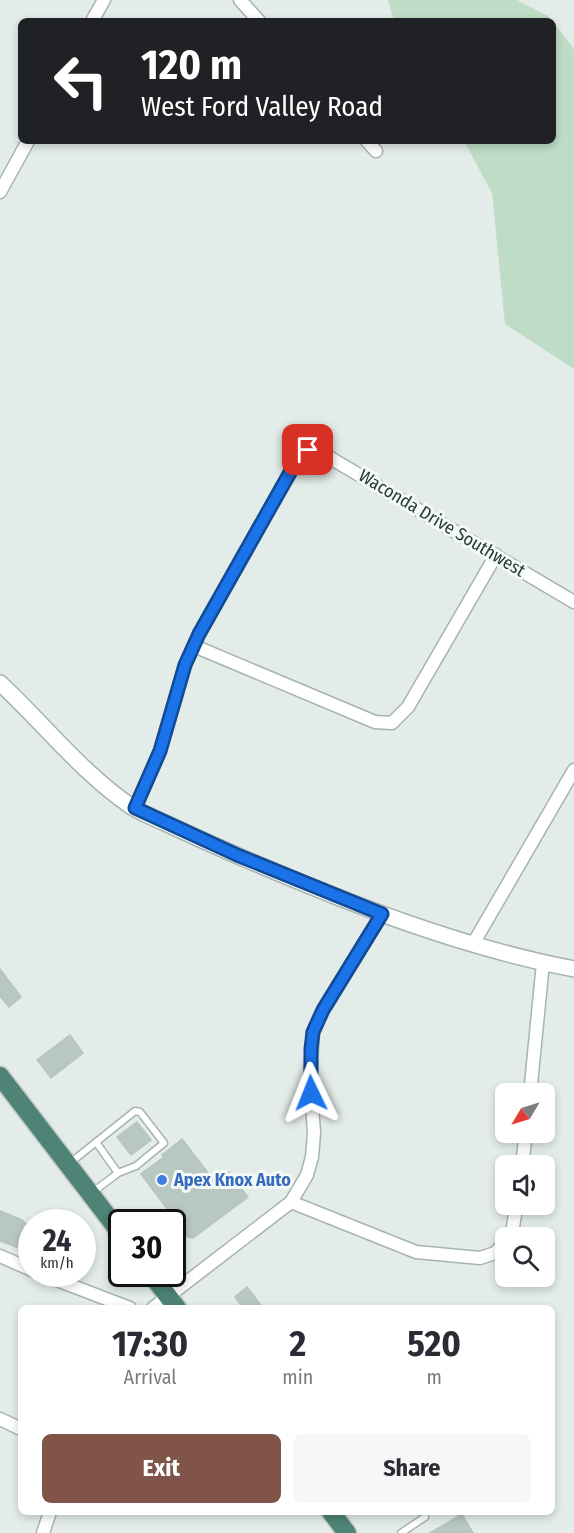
<!DOCTYPE html>
<html lang="en">
<head>
<meta charset="utf-8">
<style>
  :root { --surface:#fff; --page:#f7f7f7; --text:#2b2b33; --muted:#7c7c81; --accent:#805449 }
  body { margin:0; font-family:"Fira Sans Condensed",sans-serif; background:var(--page); color:var(--text); height:100vh; display:flex; flex-direction:column; font-size:22px; white-space:nowrap }
  * { box-sizing:border-box; margin:0 }
  p { font-size:20px; color:var(--muted) }
  .icon { flex:none; width:33px; height:33px; fill:none; stroke:currentColor; stroke-width:2; stroke-linecap:round; stroke-linejoin:round }
  .map { position:relative; flex:1; overflow:hidden }
  .sheet { position:absolute; left:18px; top:1305px; width:537px; height:210px; display:flex; flex-direction:column; background:var(--surface); border-radius:9px; box-shadow:0 3px 9px #0003 }
  .sheet>* { flex:none }
  .guide { position:absolute; left:18px; top:18px; width:538px; height:126px; border-radius:9px; box-shadow:0 3px 9px #0003; background:#202124; color:#fff; overflow:hidden }
  .needle { width:39px; rotate:232deg }
  .fabs { position:absolute; left:495px; top:1083px; display:grid; gap:12px }
  .fabs a { display:grid; place-items:center; width:60px; height:60px; border-radius:9px; background:var(--surface); box-shadow:0 3px 9px #0003; font-size:30px }
  .speed { position:absolute; left:18px; top:1209px; display:flex; gap:12px; font-size:30px; font-weight:700; text-align:center }
  .speed>* { display:grid; place-content:center; width:78px; height:78px; border-radius:50%; background:var(--surface); box-shadow:0 3px 9px #0003; line-height:1 }
  .speed small { font-size:15px; font-weight:400 }
  .speed .limit { border:3px solid #111; border-radius:9px; background:#fff; color:#111 }
  .pin { position:absolute; display:grid; place-items:center; width:51px; height:51px; color:#fff; margin:-26px; border-radius:12px; box-shadow:0 3px 9px #0006 }
  .me { position:absolute; width:66px; margin:-33px; rotate:358deg; stroke-linejoin:round; filter:drop-shadow(0 0 4px #0008) }
  .turn { display:flex; align-items:center; gap:21px; height:126px; padding:0 24px; font-size:27px }
  .turn .icon { width:78px; height:78px; stroke-width:2.5 }
  .turn b { display:block; font-size:42px; line-height:51px }
  .eta { display:flex; justify-content:space-evenly; align-items:center; height:102px; text-align:center }
  .eta b { font-size:36px; font-weight:700; line-height:42px }
  .cta { display:flex; gap:12px; margin-top:auto; padding:12px 24px }
  .cta a { flex:1; height:69px; border-radius:9px; background:var(--accent); color:#fff; font-size:24px; font-weight:700; line-height:69px; text-align:center }
  .cta a+a { background:var(--page); color:var(--text) }
  .map>svg:first-child { display:block }
</style>
</head>
<body>
<div class="map">
<svg width="574" height="1533" viewBox="0 0 574 1533">
  <rect width="100%" height="100%" fill="#e3ece8"/>
  <path fill="#bedcc6" d="M388 0H517L548 16 552 21H394Z
    M554 23 574 49V369L505 324 492 193 464 141H554Z"/>
  <path fill="#b9c7c1" stroke="#b6c5bf" stroke-width="1.5" d="M0 969 21 997 9 1007 0 996Z
    M70 1035 83 1053 51 1078 37 1060Z
    M137 1122 151 1140 131 1155 117 1137Z
    M182 1139 215 1182 229 1172 248 1197 193 1238 188 1237 141 1174 164 1157 162 1155Z
    M0 1211 22 1220 32 1230V1253L0 1241Z
    M247 1287 263 1308H243L235 1297Z
    M462 1514 473 1533H430Z"/>
  <g fill="none" stroke-linecap="round" stroke-linejoin="round">
    <g stroke="#a6b4af" stroke-width="9">
      <path id="service" d="M96 1142 118 1173
        M70 1163 135 1111 140 1112 164 1143 136 1166 118 1173 93 1192
        M401 1533 425 1517"/>
    </g>
    <g stroke="#a6b4af" stroke-width="15">
      <path id="minor" d="M240 0 259 21
        M92 21 104 0
        M367 141 376 151
        M0 192 28 141
        M194 646 375 722 392 723 408 707 496 555
        M135 808 160 751 185 665 199 634 292 469 300 456 308 450 327 456 574 602
        M473 944 574 770
        M530 1094 543 963
        M522 1166 526 1132
        M291 1202 416 1252 480 1258 495 1253 506 1241
        M508 1238 512 1232 517 1204
        M0 1256 32 1270
        M41 1274 130 1308
        M153 1308 291 1202 307 1175 312 1157 314 1133 310 1077 313 1032 323 1010 382 914
        M0 1419 21 1429
        M43 1533 50 1512"/>
    </g>
    <g stroke="#a6b4af" stroke-width="18">
      <path id="tertiary" d="M0 683C44 724 82 773 132 807 142 813 154 818 165 823 191 835 217 847 243 858 350 904 460 947 574 969"/>
    </g>
    <g stroke="#c2c8c7" stroke-width="21">
      <path id="trunk" d="M0 1076 122 1235
        M151 1274 177 1308
        M331 1512 347 1533"/>
    </g>
    <use href="#service" stroke="#fff" stroke-width="6"/>
    <use href="#minor" stroke="#fff" stroke-width="12"/>
    <use href="#tertiary" stroke="#fff" stroke-width="15"/>
    <use href="#trunk" stroke="#4e8376" stroke-width="18"/>
  </g>
  <g fill="none" stroke-linecap="round" stroke-linejoin="round">
    <g stroke="#114b97" stroke-width="15">
      <path id="route" d="M308 450 300 456 292 469 199 634 185 665 160 751 135 808 237 855 382 914 323 1010 313 1032 311 1049V1093"/>
    </g>
    <use href="#route" stroke="#1a73e8" stroke-width="10"/>
  </g>
  <circle fill="#3f7fe0" stroke="#f4f9f6" stroke-width="2" cx="162" cy="1180" r="6"/>
  <g text-anchor="middle" dominant-baseline="central" stroke-width="6" stroke-linejoin="round" paint-order="stroke">
    <g font-size="18" fill="#243c36" stroke="#f4f9f6">
      <text transform="translate(442 523) rotate(31)">Waconda Drive Southwest</text>
    </g>
    <g font-size="18" font-weight="bold" fill="#366cbe" stroke="#f4f9f6" text-anchor="start">
      <text x="174" y="1180">Apex Knox Auto</text>
    </g>
  </g>
</svg>
<div class="fabs">
<a><svg class="needle" viewBox="-14 -14 28 28"><path d="M0-13l5 13h-10z" fill="#e53935"/><path d="M0 13l5-13h-10z" fill="#7c7c81"/></svg></a>
<a><svg class="icon" aria-label="sound" viewBox="0 0 24 24"><path d="M4 9h4l5-4v14l-5-4H4zM17 9q2 3 0 6"/></svg></a>
<a><svg class="icon" aria-label="search" viewBox="0 0 24 24"><circle cx="10" cy="10" r="6"/><path d="M15 15l6 6"/></svg></a>
</div>
<div class="speed"><div>24<small>km/h</small></div><div class="limit">30</div></div>
<div class="pin" style="left:308px;top:450px;background:#d93025"><svg class="icon" aria-label="arrive" viewBox="0 0 24 24"><path d="M6 21V4h12l-3 4 3 4H6"/></svg></div>
<svg class="me" style="left:311px;top:1093px" viewBox="-20 -20 40 40"><path d="M0-17L14 15 0 8-14 15z" fill="#1a73e8" stroke="#fff" stroke-width="4"/></svg>
<div class="guide">
<div class="turn"><svg class="icon" aria-label="left" viewBox="0 0 24 24"><path d="M17 20v-9H6M10 6l-5 5 5 5"/></svg><div><b>120 m</b>West Ford Valley Road</div></div>
</div>
<section class="sheet">
<div class="eta">
<div><b>17:30</b><p>Arrival</p></div>
<div><b>2</b><p>min</p></div>
<div><b>520</b><p>m</p></div>
</div>
<div class="cta"><a>Exit</a><a>Share</a></div>
</section>
</div>
</body>
</html>
